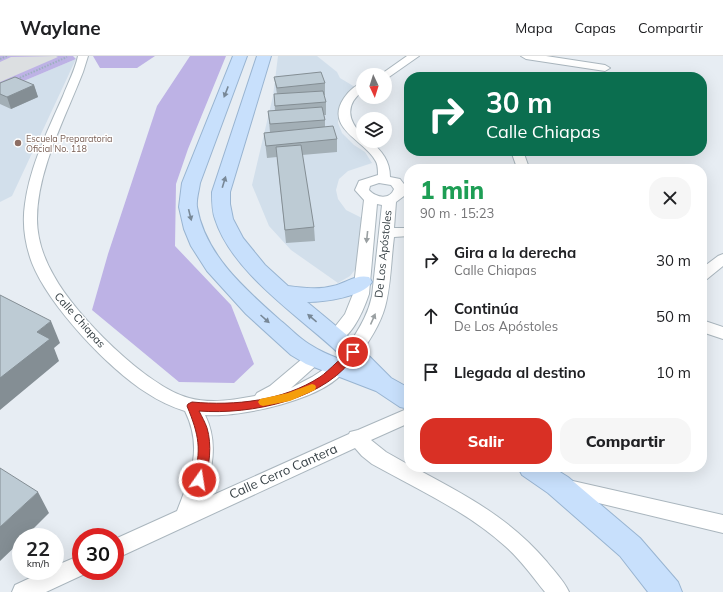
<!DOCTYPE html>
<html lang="es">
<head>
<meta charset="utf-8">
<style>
  :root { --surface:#fff; --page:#f6f6f6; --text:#202124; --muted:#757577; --line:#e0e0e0; --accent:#d93025 }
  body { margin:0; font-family:Mulish,sans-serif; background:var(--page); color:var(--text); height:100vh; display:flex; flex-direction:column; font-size:15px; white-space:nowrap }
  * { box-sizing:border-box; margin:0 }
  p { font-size:13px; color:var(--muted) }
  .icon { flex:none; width:22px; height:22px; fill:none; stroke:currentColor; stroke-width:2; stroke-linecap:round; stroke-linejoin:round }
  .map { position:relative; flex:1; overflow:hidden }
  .panel { position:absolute; left:404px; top:108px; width:303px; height:308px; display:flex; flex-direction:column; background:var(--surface); border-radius:16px; box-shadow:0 4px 16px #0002 }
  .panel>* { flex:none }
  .hud { position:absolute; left:404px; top:16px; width:303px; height:84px; border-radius:16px; box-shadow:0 4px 16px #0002; background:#0b6e4f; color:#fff; overflow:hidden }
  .needle { width:26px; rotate:176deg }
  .controls { position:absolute; left:356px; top:12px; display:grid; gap:8px }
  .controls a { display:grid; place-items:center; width:36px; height:36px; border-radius:50%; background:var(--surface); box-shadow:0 4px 16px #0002; font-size:20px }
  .speed { position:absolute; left:12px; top:472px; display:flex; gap:8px; font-size:20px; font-weight:700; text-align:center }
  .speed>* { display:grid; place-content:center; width:52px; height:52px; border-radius:50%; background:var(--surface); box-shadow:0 4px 16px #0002; line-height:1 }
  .speed small { font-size:10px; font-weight:400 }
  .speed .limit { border:6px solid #d22; background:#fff; color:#111 }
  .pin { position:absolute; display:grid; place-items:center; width:34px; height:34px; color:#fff; margin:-17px; border:2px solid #fff; border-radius:50%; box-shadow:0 1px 4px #0007 }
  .me { position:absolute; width:44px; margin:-22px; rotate:13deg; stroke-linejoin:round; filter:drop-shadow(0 0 3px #0008) }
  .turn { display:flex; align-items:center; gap:14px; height:84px; padding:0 16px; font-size:18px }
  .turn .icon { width:52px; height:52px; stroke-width:2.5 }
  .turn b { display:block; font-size:28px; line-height:34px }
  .round { display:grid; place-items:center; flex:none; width:42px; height:42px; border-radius:16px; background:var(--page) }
  .headline { display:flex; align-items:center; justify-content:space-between; height:68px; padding:0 16px }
  h1 { font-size:24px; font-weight:800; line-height:30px; color:#1e9e55 }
  .cta { display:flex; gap:8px; margin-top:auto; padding:8px 16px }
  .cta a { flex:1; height:46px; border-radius:16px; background:var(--accent); color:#fff; font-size:16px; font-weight:800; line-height:46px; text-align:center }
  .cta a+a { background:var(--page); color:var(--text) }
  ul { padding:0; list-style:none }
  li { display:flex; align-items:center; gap:12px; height:56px; padding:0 16px }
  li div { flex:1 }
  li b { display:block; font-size:15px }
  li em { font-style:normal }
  header { display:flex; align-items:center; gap:24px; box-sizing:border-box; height:56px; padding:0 20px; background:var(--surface); border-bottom:1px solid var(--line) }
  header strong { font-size:19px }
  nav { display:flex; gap:22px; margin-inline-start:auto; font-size:14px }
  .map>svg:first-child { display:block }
</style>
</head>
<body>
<header>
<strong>Waylane</strong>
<nav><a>Mapa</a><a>Capas</a><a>Compartir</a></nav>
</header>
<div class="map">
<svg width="723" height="536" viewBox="0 0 723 536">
  <rect width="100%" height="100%" fill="#e7edf3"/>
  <path fill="#d2dfeb" d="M278 0H317L337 16 340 22 355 31 346 40 339 54 338 67 342 77 354 89 365 96 372 107 348 115 339 123 336 134 338 143 346 154 364 163 358 210 350 220 338 227 291 194 269 170 252 129 273 40Z
    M76 3 12 140 0 146V35Z"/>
  <path fill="#bdb2e5" d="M0 0H73L76 3 0 35Z
    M93 0H155L137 12H100Z
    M190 0H226L188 93 176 128 175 190 231 249 254 308 234 327 179 326 92 254 108 198 157 50Z"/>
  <path fill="#dcdfe1" d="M56 0 58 1 0 26V6L11 1Z"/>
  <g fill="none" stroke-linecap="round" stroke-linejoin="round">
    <g stroke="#aab6be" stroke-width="2">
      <path id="minor" d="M78 0H88L83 16C66 60 37 114 37 163 37 183 44 203 54 220 75 259 146 330 189 342 211 348 233 344 255 340L257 337 270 330 308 298 314 296 320 298 322 302 320 306 291 332 312 321 332 308 338 306 344 308 346 312C329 343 239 362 205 359 219 387 212 416 202 444L349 378 350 376 358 374 409 352V367L371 384 386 396 409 409V411H413C464 438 510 462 547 506 555 516 564 525 569 536H545C532 520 520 503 505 490 466 455 417 433 372 408L362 400 355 392 115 503V483L177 455C191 419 203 392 185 355 172 351 159 345 147 337 108 312 49 250 32 207 25 188 22 168 25 148 30 110 48 74 63 40 68 27 75 14 78 0Z
        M407 0H419L389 21 385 22V19H380Z
        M521 0H546L605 9 610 12 605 15 526 3Z
        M363 27V35C345 48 347 65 363 79V85H370C382 95 390 105 390 121L400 123 407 132 404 140 396 146 394 172H409V180L394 181C391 204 391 229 385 251 380 269 369 285 359 300L353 302 347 300 345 296C356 276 367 263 372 240L382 149 377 148 369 238C364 253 349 291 329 285L327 281 345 258 353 238 364 144 355 134 359 125 378 119C378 114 378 108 375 104 364 84 324 72 344 42 349 35 355 29 363 27ZM379 127 391 129 394 133C390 144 376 142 369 134L370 130Z
        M511 95H523L528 109 526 113H514L516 109Z
        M723 198V210L707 223 702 225V212L718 200Z
        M702 264 723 271V283L702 276Z
        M564 423 723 459V477L557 437 554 431 557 425Z
        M81 499V515L89 516 46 536H12L15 529 45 515H55V510Z"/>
    </g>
    <g stroke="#98b4d1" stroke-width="2">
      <path id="secondary" d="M233 0H247L200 127C199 135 196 143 197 151 205 199 246 234 281 265 290 272 299 282 309 288 321 296 334 301 348 306 307 265 233 220 215 163 212 155 212 145 212 136L257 0H271L230 136V148L233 163 243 182 265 209 288 230C303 232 319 234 333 230 346 227 356 218 369 221L372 226C363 241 324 246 307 246L354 285 391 322 409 332V353L400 351 376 335 306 308 291 299 246 258 207 215 191 190 184 173 179 151 182 127Z
        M518 411H552L568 421 640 482 678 526 682 536H648L620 500 548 437 522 419Z"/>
    </g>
    <path stroke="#9cb0bf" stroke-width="2" stroke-dasharray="1.5 1.5" stroke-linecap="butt" d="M0 3 7 0
      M17 23 67 1"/>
    <use href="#minor" fill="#fff" fill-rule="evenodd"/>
    <use href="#secondary" fill="#c8e0fc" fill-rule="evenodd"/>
  </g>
  <path fill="#a3afb6" d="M274 21 325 27V39H324L326 46V59H324L325 64V71L337 83V96L302 99 314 171 315 185 286 187 277 101 267 102 264 77 270 76 268 55H275L274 38H277L276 32Z
    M0 27 34 29 38 41 11 53 0 48Z
    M409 251V284L406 279 407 252Z"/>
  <path fill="#848e94" d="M34 29 38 41 11 53 7 41Z
    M51 265 60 287 54 292 59 305 0 354V322L37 276Z
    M38 436 49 457 25 481H21V485L0 505V471Z"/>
  <path fill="#bdcbd4" stroke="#848e94" d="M321 16 325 27 277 32 274 21Z
    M15 21 34 29 7 41 0 38V27Z
    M323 35 326 46 275 50 274 38Z
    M322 51 325 64 270 68 268 55Z
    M333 70 337 83 266 90 264 77Z
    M301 89 314 171 285 174 276 91Z
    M0 239 51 265 37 276 50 283 0 322Z
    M409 251V269L407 265V252Z
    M0 412 38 436 0 471Z"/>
  <defs><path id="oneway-solid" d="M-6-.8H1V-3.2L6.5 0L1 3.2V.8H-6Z"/></defs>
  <g fill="#788897">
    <use href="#oneway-solid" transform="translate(226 36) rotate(111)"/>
    <use href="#oneway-solid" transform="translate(224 126) rotate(-73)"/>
    <use href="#oneway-solid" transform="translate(190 159) rotate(76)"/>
    <use href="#oneway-solid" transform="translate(312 262) rotate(-140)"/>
    <use href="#oneway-solid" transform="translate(265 263) rotate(42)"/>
  </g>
  <g fill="#9aa0a2">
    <use href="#oneway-solid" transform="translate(367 181) rotate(96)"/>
    <use href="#oneway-solid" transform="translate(373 263) rotate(-66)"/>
  </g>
  <path fill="#d93025" stroke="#8d1f18" d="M353 293 356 294 357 296C329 344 250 359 199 355 202 361 205 366 207 372 212 388 210 412 203 427L199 429 195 427 193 424C202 394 199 379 187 350L188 348 192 346C235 350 283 345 320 321 328 316 347 295 353 293Z"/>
  <path fill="#f59e0b" d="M312 328 315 329 316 331 315 334 290 345 263 350 260 349 258 346 260 343 288 337Z"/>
  <circle fill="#8d6e63" stroke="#fff" stroke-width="1.5" cx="18" cy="87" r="4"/>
  <g text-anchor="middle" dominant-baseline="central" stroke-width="3" stroke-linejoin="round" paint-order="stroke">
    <g font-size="9" fill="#785e54" stroke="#fff" text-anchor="start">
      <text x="26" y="82">Escuela Preparatoria<tspan x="26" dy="10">Oficial No. 118</tspan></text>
    </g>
    <g font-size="11" fill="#364045" stroke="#fff">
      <text transform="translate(383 198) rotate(-84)">De Los Apóstoles</text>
      <text transform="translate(80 264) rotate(48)">Calle Chiapas</text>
    </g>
    <g font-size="13" fill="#364045" stroke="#fff">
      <text transform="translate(283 415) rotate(-24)">Calle Cerro Cantera</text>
    </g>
  </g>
</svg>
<div class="controls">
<a><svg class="needle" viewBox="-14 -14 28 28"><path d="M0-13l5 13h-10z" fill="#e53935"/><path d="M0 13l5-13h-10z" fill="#757577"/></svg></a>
<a><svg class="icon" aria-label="layers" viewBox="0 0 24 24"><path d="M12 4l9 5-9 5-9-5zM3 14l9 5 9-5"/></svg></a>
</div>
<div class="speed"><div>22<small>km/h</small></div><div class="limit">30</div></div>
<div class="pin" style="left:353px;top:296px;background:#d93025"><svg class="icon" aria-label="arrive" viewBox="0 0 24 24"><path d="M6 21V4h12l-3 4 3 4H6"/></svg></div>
<svg class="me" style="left:199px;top:424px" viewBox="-20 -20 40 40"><circle r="17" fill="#d93025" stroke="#fff" stroke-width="3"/><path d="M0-11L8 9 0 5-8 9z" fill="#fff"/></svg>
<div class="hud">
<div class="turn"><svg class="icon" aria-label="right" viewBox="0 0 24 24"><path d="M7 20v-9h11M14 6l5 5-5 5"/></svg><div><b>30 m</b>Calle Chiapas</div></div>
</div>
<section class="panel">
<div class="headline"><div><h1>1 min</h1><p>90 m · 15:23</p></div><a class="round"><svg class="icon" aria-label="close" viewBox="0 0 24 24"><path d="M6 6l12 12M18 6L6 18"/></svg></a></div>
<ul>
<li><svg class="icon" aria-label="right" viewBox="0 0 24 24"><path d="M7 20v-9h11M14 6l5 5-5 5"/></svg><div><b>Gira a la derecha</b><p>Calle Chiapas</p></div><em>30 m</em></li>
<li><svg class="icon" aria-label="ahead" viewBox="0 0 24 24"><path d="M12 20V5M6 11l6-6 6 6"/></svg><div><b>Continúa</b><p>De Los Apóstoles</p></div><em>50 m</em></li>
<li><svg class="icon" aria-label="arrive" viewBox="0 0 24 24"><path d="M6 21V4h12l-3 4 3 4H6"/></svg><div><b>Llegada al destino</b></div><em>10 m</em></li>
</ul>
<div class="cta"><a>Salir</a><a>Compartir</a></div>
</section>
</div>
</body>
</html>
